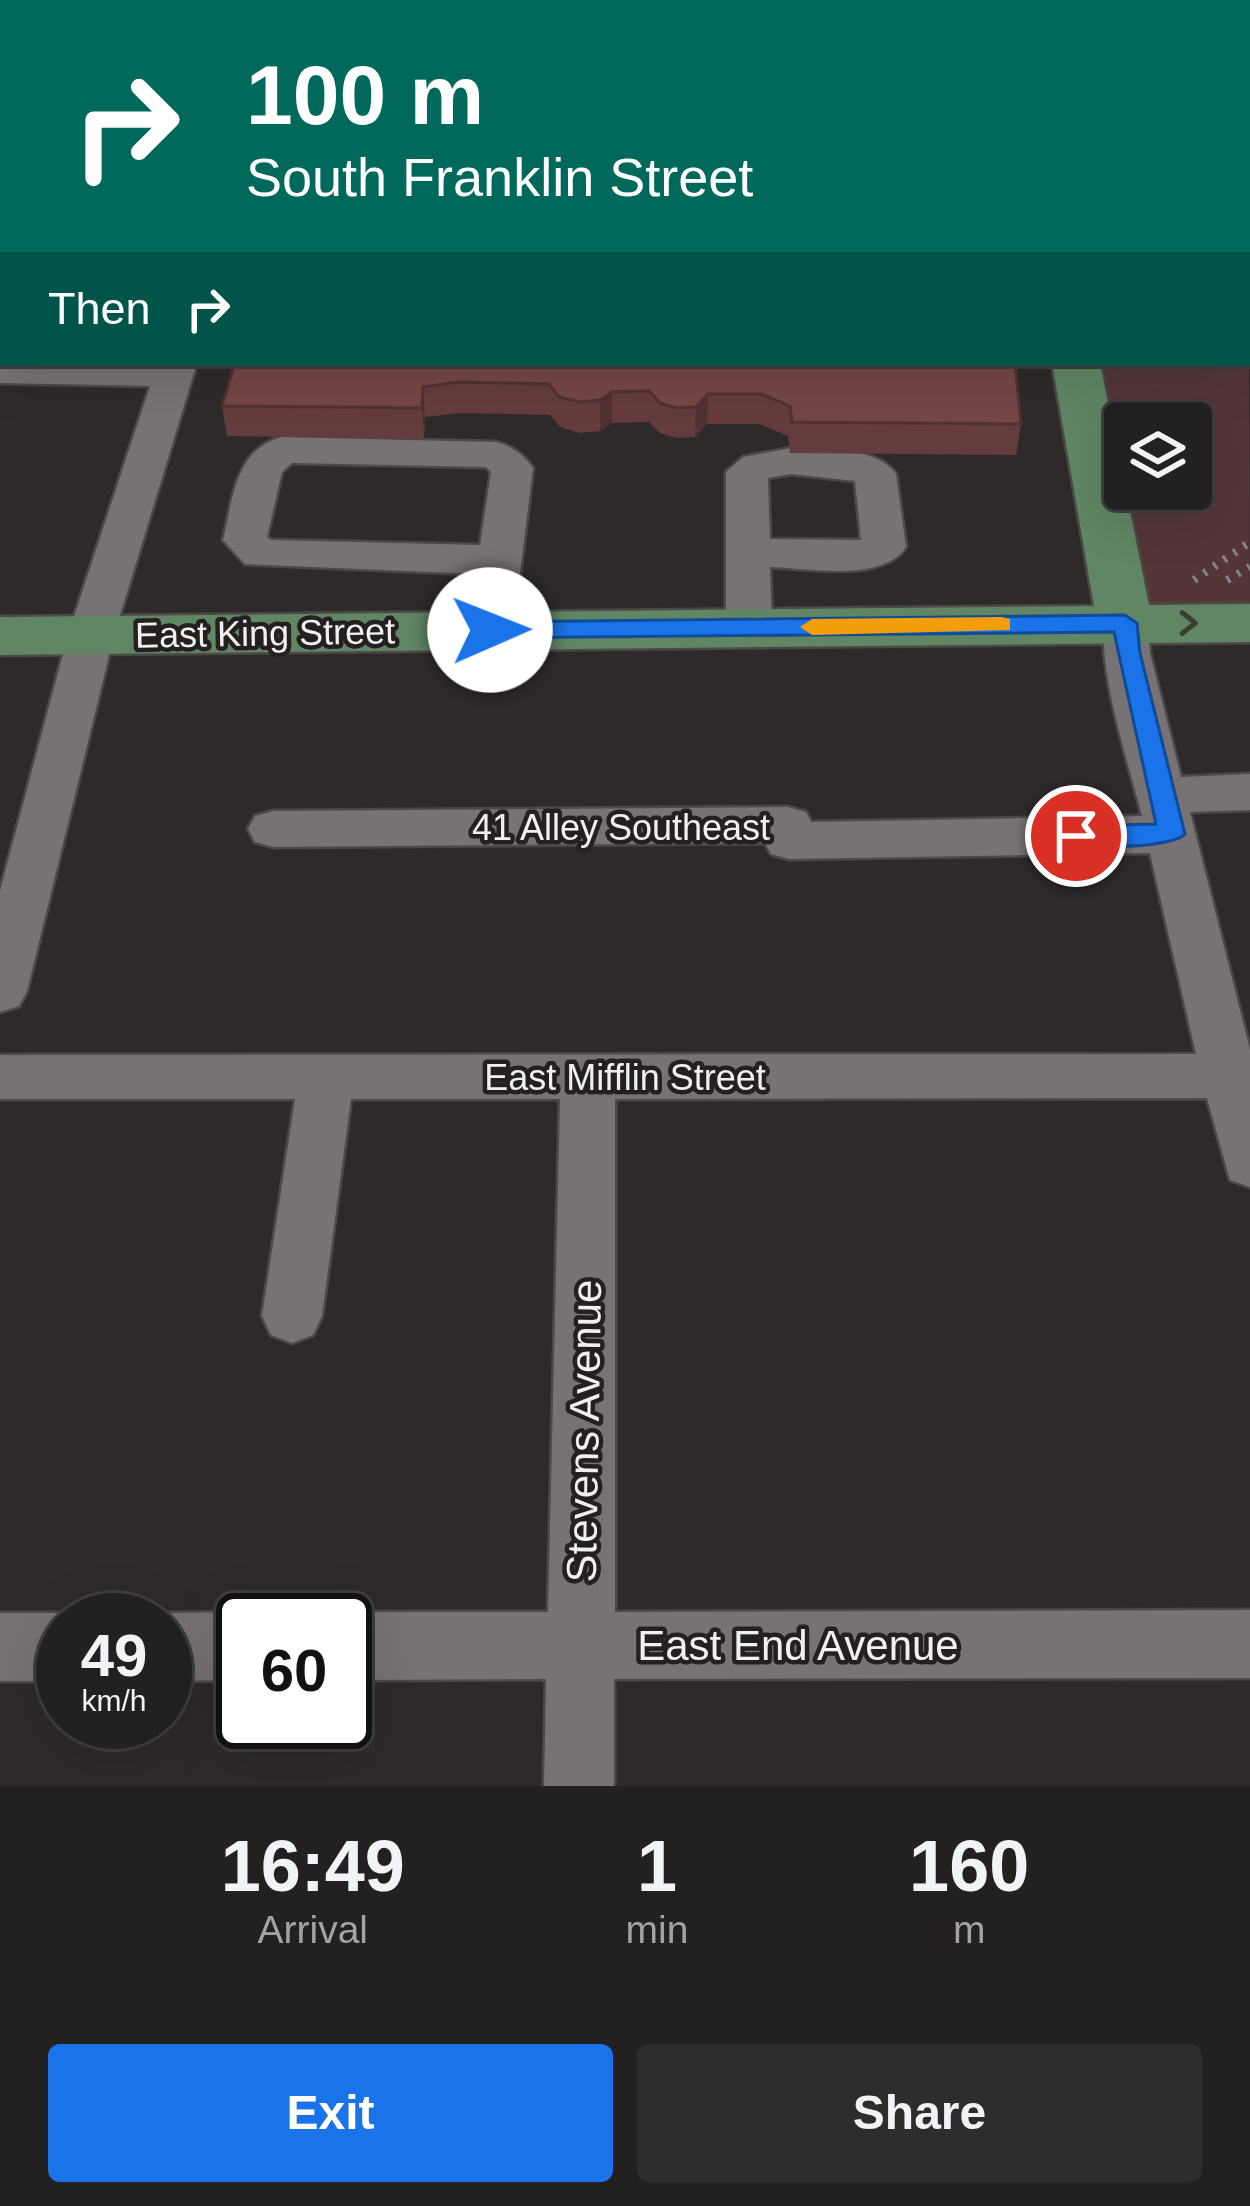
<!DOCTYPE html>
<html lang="en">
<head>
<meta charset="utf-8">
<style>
  :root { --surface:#222020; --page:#2e2d2d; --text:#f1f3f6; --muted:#a2a3a5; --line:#3f3e3e; --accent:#1a73e8 }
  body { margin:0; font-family:Arial,sans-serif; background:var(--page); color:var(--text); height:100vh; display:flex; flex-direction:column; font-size:45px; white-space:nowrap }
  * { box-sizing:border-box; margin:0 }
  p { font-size:39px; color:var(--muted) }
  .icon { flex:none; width:66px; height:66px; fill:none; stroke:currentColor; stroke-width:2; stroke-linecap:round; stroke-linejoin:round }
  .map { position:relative; height:1786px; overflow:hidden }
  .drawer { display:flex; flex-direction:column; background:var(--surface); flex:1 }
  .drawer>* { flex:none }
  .guide { position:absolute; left:0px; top:0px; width:1251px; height:366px; box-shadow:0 12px 48px #0002,0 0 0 3px var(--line); background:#00695c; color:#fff; overflow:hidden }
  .tools { position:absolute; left:1104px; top:402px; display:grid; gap:24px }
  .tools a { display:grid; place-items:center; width:108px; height:108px; border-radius:12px; background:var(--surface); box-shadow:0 12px 48px #0002,0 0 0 3px var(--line); font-size:60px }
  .speed { position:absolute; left:36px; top:1593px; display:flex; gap:24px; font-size:60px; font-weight:700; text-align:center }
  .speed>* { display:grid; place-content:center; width:156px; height:156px; border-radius:50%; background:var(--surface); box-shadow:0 12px 48px #0002,0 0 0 3px var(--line); line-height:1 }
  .speed small { font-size:30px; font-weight:400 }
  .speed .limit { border:6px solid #111; border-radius:18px; background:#fff; color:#111 }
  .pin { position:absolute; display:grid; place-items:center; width:102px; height:102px; color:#fff; margin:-51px; border:6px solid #fff; border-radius:50%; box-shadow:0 3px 12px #0007 }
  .me { position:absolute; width:132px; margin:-66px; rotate:89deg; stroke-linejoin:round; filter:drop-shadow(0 0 9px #0008) }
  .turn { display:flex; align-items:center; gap:42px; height:252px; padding:0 48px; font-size:54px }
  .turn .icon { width:156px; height:156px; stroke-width:2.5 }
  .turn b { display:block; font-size:84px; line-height:102px }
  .then { display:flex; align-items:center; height:114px; padding:0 48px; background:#0003; gap:24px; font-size:45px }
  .eta { display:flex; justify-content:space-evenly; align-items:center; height:204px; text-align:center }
  .eta b { font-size:72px; font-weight:700; line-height:84px }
  .button { display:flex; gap:24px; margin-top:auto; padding:24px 48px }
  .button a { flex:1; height:138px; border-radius:12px; background:var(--accent); color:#fff; font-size:48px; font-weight:700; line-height:138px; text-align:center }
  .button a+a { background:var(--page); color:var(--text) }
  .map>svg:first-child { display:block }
</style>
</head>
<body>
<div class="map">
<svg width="1250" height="1786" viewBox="0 0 1250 1786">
  <rect width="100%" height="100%" fill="#2e2a2a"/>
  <path fill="#553638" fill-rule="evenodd" d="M1248 159 1250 623H1125L1076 363H1248ZM1125 423H1191V489H1125Z"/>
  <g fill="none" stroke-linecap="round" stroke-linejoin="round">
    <g stroke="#4b4848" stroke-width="5">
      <path id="minor" d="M276 0H308L275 3Z
        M0 359 3 363H197L114 635 27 991 19 1006 0 1012V891L68 635 150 386 0 383Z
        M282 437 496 442C512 446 523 454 533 468L513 630 506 641 490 645 474 641 467 630 476 574 245 564 223 540C233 499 235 449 282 437ZM292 463 486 467 491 472 480 545 271 540 267 537 282 472Z
        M791 448C821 448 878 447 896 474L906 547C883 583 807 568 770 567L772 628 765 639 749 643 733 639 726 628V472L743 457ZM791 474 855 481 861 540 770 539 768 478Z
        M1125 608 1141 612 1148 623 1150 653 1181 777 1250 774V810L1190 812 1250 1050V1187L1230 1180 1207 1098 615 1099V1612L1250 1610V1678L614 1679V1786H544L546 1679 345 1680V1620H327L345 1612H548L560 1099H351L322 1316 313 1335 292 1343 271 1335 262 1316 295 1099H0V1055L1196 1054 1150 853 789 859 771 854 765 843 273 847 255 842 248 829 255 816 273 811 788 807 806 812 811 822 1142 816C1132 775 1089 645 1109 612Z
        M243 1612 261 1620H243V1680L165 1681V1620H149L165 1613Z
        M0 1613H63L79 1620H63V1681H0Z"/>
    </g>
    <g stroke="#4b4848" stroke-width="5">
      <path id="major" d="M990 0H1028L1030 3H990Z
        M0 118H3V144H0Z
        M1248 146H1250V172H1248Z
        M1052 363H1100L1149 605 1250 604V642L0 655V617L1094 606Z"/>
    </g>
    <path stroke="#878484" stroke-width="6" stroke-dasharray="1.5 6" stroke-linecap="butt" d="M1248 318 1250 324"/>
    <path stroke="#878484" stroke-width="8" stroke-dasharray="3 9" stroke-linecap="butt" d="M1194 580 1250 542
      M1227 580 1250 567"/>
    <use href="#minor" fill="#777273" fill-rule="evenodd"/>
    <use href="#major" fill="#608663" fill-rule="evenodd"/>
  </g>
  <path fill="#653c3e" d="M235 363H1015L1021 424 1016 455 790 453 788 436 759 424H707L695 437 677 438 660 433 649 422 612 423 600 431 580 433 560 427 550 415 461 413 425 417 424 439 227 436 222 406Z"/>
  <path fill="#523132" d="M423 387 425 417 424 439 422 408Z
    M612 392V423L600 431V400Z
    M708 394 707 424 695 437 696 407Z"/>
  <path fill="#754648" stroke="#523132" stroke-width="3" d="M326 0H354L353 3H325Z
    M235 363H1015L1021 424 792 422 790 406 761 394H708L696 407 677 408 660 403 649 391 612 392 600 400 580 402 559 397 549 384 458 382 423 387 422 408 222 406Z"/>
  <defs><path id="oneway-chevron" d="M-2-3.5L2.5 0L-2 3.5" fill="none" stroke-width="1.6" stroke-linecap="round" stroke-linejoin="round" transform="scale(3)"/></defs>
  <use stroke="#363f34" href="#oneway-chevron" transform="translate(1188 623)"/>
  <path fill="#1a73e8" stroke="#114b97" stroke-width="3" d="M1125 615 1137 623 1140 653 1185 834C1172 849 1074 851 1062 836L1076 826 1156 824 1114 632 490 638 478 630 490 622Z"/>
  <path fill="#f59e0b" d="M1002 617 1010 619V630L812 635 800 627 812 619Z"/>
  <g text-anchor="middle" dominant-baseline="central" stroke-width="9" stroke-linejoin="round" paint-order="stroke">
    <g font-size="36" fill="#f1efef" stroke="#242020">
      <text transform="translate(265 633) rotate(-1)">East King Street</text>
      <text x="621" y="827">41 Alley Southeast</text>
      <text x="625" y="1077">East Mifflin Street</text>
    </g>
    <g font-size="42" fill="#f1efef" stroke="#242020">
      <text transform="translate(584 1431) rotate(-89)">Stevens Avenue</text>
      <text x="798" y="1645">East End Avenue</text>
    </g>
  </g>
</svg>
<div class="tools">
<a><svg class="icon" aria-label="layers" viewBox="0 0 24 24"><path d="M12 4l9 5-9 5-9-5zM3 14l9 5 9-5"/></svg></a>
</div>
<div class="speed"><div>49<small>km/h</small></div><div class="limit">60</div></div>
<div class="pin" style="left:1076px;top:836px;background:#d93025"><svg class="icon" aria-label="arrive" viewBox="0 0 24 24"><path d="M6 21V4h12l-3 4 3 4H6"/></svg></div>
<svg class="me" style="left:490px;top:630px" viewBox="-20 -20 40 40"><circle r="19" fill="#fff"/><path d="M0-13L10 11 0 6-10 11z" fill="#1a73e8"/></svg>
<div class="guide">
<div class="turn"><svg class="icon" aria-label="right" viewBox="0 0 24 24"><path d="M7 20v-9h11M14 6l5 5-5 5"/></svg><div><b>100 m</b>South Franklin Street</div></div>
<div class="then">Then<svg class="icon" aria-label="right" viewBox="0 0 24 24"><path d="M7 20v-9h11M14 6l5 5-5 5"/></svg></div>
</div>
</div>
<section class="drawer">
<div class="eta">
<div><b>16:49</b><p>Arrival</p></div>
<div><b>1</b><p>min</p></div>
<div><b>160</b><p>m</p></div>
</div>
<div class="button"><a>Exit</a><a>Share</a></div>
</section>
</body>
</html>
